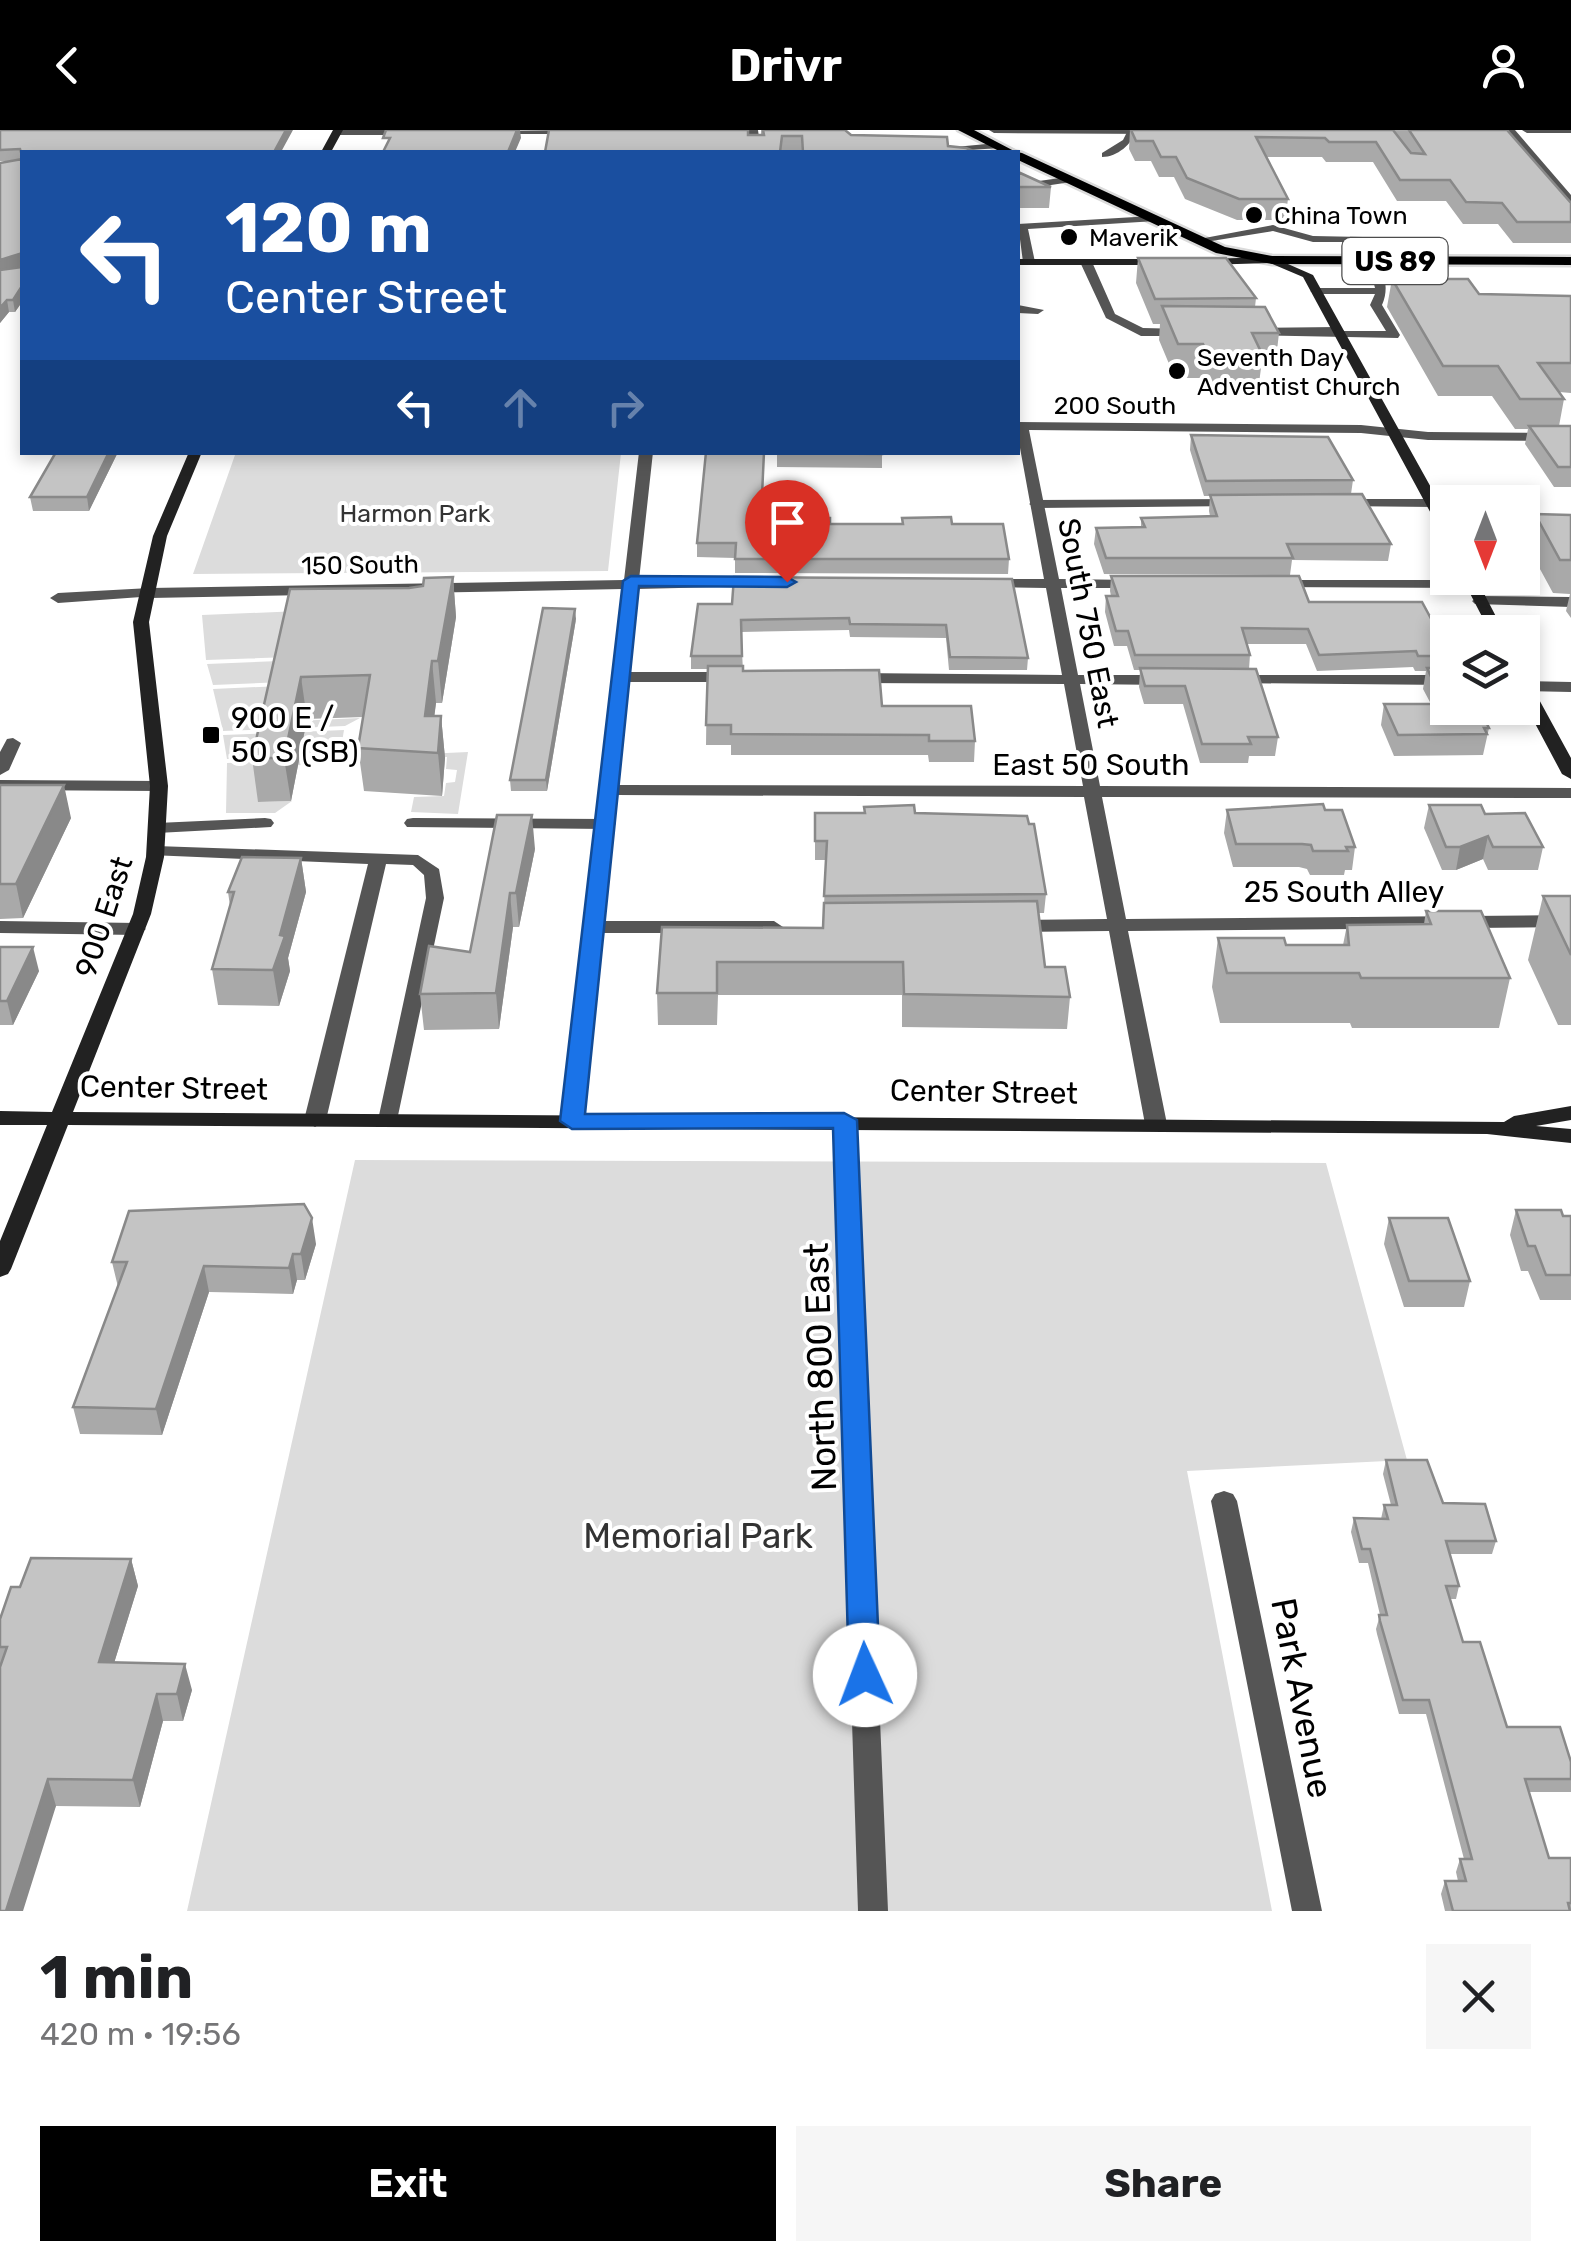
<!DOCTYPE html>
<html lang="en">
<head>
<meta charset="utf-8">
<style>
  :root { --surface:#fff; --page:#f6f6f6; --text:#202124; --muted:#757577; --accent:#000 }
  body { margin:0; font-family:Rubik,sans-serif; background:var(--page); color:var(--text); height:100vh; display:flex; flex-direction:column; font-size:38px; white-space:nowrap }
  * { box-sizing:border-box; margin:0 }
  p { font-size:32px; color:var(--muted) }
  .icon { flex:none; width:55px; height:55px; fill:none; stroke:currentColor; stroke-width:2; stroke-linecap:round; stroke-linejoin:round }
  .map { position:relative; height:1781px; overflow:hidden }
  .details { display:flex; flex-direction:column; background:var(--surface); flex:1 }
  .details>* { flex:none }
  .guide { position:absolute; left:20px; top:20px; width:1000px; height:305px; border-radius:0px; box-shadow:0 5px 15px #0003; background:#1a4fa0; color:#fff; overflow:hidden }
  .needle { width:65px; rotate:180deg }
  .controls { position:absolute; left:1430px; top:355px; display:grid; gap:20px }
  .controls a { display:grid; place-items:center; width:110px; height:110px; border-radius:0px; background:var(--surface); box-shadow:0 5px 15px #0003; font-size:50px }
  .pin { position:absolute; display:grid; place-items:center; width:85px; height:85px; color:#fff; margin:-102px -42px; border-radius:50% 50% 50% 0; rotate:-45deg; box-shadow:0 0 10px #0007 }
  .pin .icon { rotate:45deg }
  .me { position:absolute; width:110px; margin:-55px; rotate:358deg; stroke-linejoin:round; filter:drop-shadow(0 0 8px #0008) }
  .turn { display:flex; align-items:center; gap:35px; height:210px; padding:0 40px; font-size:45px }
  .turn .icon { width:130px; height:130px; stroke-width:2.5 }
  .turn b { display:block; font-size:70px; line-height:85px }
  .lanes { display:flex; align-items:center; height:95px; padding:0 40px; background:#0003; justify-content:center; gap:50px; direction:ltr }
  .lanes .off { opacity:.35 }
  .round { display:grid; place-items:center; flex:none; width:105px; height:105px; border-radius:0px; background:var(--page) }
  .summary { display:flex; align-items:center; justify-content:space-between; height:170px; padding:0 40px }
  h1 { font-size:60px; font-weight:700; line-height:75px }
  .action { display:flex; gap:20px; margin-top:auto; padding:20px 40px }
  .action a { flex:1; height:115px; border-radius:0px; background:var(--accent); color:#fff; font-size:40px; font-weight:700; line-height:115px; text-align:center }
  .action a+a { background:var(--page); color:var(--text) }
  header { display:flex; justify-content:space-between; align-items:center; height:130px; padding:0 40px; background:var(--accent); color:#fff; font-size:45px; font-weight:700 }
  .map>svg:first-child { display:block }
</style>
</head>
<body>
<header><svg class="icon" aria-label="back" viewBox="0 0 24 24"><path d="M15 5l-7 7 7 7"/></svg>Drivr<svg class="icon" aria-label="person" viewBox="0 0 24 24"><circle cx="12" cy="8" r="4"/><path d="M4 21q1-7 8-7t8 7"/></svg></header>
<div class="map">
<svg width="1571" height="1781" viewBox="0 0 1571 1781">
  <rect width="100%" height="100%" fill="#fff"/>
  <path fill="#dcdcdc" d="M292 322 621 323 608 441 193 444 235 325Z
    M300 481 319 526 206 530 202 485Z
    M354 528 351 549 213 555 207 534Z
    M324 554 275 592 360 588 345 596 223 601 213 559Z
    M344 600 340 624 227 629 223 605Z
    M468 622 458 684 411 682 414 667 444 666 446 653 455 652 457 640 446 639 447 627 403 629V625Z
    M303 630 302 635 268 637 258 672 292 671 275 683H226L227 633Z
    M355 1030 1326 1033 1407 1330 1187 1341 1272 1781H187Z"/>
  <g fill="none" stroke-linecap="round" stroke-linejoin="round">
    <g stroke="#dbdbdb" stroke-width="5">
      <path id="primary" d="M958 0H974L1016 22H1001Z
        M1017 22 1022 23 1225 117 1272 126 1571 127V135L1272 134 1216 123 1018 30Z"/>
    </g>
    <path fill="#555" fill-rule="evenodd" d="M748 0H758L761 22H751Z
      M1128 0 1137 1C1131 14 1118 27 1102 27V23L1123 10Z
      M1505 0H1515L1571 65V75Z
      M997 13 1000 18 939 22 934 19Z
      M1067 47 1071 52 1018 60V54Z
      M1152 86 1156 87V91L1028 99 1035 132 1029 135 1023 132 1018 94Z
      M1273 95 1313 106 1363 107C1377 128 1393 150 1382 175L1400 205 1398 208 1250 205 1248 202 1254 198 1338 197 1344 201H1386L1370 175 1375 164H1316L1310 161 1316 158H1375L1368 131 1356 112H1313L1273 101 1199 113 1194 110Z
      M1086 129 1092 132 1115 184 1143 198 1185 199 1189 200V206H1141L1106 188 1080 132Z
      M1018 175 1044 180 1038 184 1018 183Z
      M1234 369 1239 370V376L1036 378 1029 374 1036 370Z
      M1343 369H1434L1441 373 1434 377 1338 376 1336 373Z
      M150 458 158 463 155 466 58 473 50 468 58 463Z
      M1480 466 1571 467V477L1475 474 1472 471Z
      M1524 551 1571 552V562L1524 561Z
      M13 608 21 613 9 640 0 645V622L7 609Z
      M265 688 271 689 274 693 271 697 157 703 148 698 157 693Z
      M413 688 607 689 616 694 607 699 407 697 404 693 407 689Z
      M156 716 418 725 439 739 444 768 396 995 389 997 378 990 426 768 424 745 413 735 386 734 326 990 315 997 304 990 368 734 150 725 147 721 150 717Z
      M0 791 137 793 146 799 137 805 0 803Z"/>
    <path fill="#555" fill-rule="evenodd" d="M334 0H415L417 2 412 5H337Z
      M576 0 572 4H496L491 1Z
      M989 0H1161L1162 1 1157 4 994 3Z
      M1522 0H1571V3H1527Z
      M1018 292 1361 295 1428 302 1571 303V311L1428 310 1361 303 1029 300 1059 449 1135 450 1142 454 1135 458H1061L1078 545H1166L1174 550 1166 555 1080 554 1100 656 1571 658V668L1102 667 1126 789 1571 785V797L1128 801 1167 994 1156 1001 1145 994 1109 801 1013 802 1004 796 1013 790 1107 789 1084 667 617 665 604 791H774L783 797 774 803H602L583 991 572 998 561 991 623 459 150 468 142 463 150 458 624 450 639 322H653L639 450 760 448 767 452 760 456 638 459 630 542H731L739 547 731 552H629L618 655 1083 656 1064 554 855 553 847 548 855 543 1062 545 1046 458 989 457 982 453 989 449H1044L1018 307Z
      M1274 450H1472L1479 454 1472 458 1269 457 1267 454Z
      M1235 545H1448V555L1229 553 1227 550Z
      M0 650 159 651 168 656 159 661 0 660Z
      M844 983 855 990 888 1781H858L833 990Z
      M1224 1361 1233 1364 1237 1371 1322 1781H1292L1211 1371 1215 1364Z"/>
    <path fill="#222" fill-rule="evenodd" d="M333 0H343L331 22H321Z
      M1272 127 1313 145 1448 388V406L1441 402 1303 147 1270 133 1204 135 1198 132 1204 129Z
      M1018 129H1160L1166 132 1160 135H1018Z
      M189 322H202L167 406 149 492 168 656 164 727 151 784 73 982 1504 992 1514 986 1571 976V990L1536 996 1571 999V1013L1487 1004 68 995 11 1139 8 1144 0 1147V1111L47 995H0V981L52 982 133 784 146 727 150 656 133 492 153 406Z
      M1462 448H1476L1504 502H1490Z
      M1522 548 1530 553 1571 628V649L1562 644 1522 569Z"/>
    <use href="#primary" fill="#000" fill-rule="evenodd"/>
  </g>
  <path fill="#a9a9a9" d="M0 0 22 22V172L15 182H9L0 193 13 31H0Z
    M761 0H845L851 5 948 16 976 22H545L761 5Z
    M1130 0H1507L1571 73V113H1513L1498 94H1463L1446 71H1397L1373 32H1326L1322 27H1266L1288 69 1285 90H1237L1185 69 1174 47H1159L1151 31H1135L1129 19Z
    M1018 42 1051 57 1049 78H1018Z
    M1138 128 1256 168 1255 177 1279 203 1275 238H1261L1258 261H1205L1200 248H1175L1159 210 1160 194H1153L1136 153Z
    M1392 149 1479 164 1571 166V263L1559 262 1564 269 1559 296H1571V357H1554L1525 314 1528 299H1515L1492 266H1438L1387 177Z
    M1191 305 1353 350 1351 364 1391 414 1388 431 1292 430 1290 445 1104 444 1094 414 1096 398 1141 397V388L1210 386 1209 381 1210 366H1204L1190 320Z
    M56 322H118L89 381H33L30 367Z
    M882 322V338L777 337V323Z
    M1535 384 1571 385V488L1566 481 1570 464 1553 463 1528 417Z
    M762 387 830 394H902V388L952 394 1009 429 1008 444 735 443V428L697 427V413Z
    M1111 446 1309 472 1448 520V578L1489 598 1483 625 1394 626 1381 595 1384 574H1431L1423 559 1426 541H1415L1413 537 1317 541 1306 514H1247L1250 525 1249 539 1278 607 1275 626H1249L1248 633H1200L1183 574H1144L1139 557 1140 540H1134L1127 516H1114L1105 482 1106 466H1111L1110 461Z
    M453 447 456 487 442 573H436L434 586H441L445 628 442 666 364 661 358 618 363 587 307 589 291 671 258 672 252 628 290 459 409 458 423 456Z
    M1012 449 1028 528 1027 540H949L946 508 850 507 849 500 741 502 743 541 882 576 975 611 974 632H929L928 625H731V615H706L707 539H691V526L732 474Z
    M576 489 547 661H511L510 650Z
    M0 655 71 688 23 788 0 789Z
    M1429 675 1485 684 1543 717 1538 740H1488L1483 729 1456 740H1442L1424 698Z
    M1227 680H1325L1355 717 1352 740H1345L1344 745H1310L1307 739 1299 737H1233L1224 703Z
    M815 683H915L1046 764 1044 783H1038L1045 837 1070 867 1067 899 902 897V865H718L717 895H658L657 863 662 797 823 798 826 730H815Z
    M535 719 519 797H513L499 899 424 900 420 864 470 822Z
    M301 728 306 762 288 828 290 841 279 876 218 875 212 839 230 776 228 762Z
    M1543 766H1571V895H1558L1528 830Z
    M1426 781 1510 848 1499 898H1352L1350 893H1220L1212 857 1218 808 1286 815H1343L1347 795 1424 794Z
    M0 817 39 841 13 895H0Z
    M1516 1080 1571 1086V1170H1540L1528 1141H1521L1510 1105Z
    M1389 1088 1470 1151 1464 1177H1404L1384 1114Z
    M316 1114 305 1150H297L293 1164 209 1162 162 1305 80 1304 73 1277 118 1157 112 1132Z
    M1386 1330 1496 1411 1492 1424H1450L1459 1456 1456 1469H1450L1463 1512 1507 1597 1571 1632V1662H1529L1549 1728H1571V1781H1445L1441 1764 1445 1751H1458L1456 1742 1460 1729H1464L1426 1584H1399L1377 1504 1376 1499 1380 1485 1368 1433H1359L1351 1402 1354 1388 1381 1389 1384 1375H1391L1383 1344Z
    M131 1429 138 1456 114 1533 192 1560 183 1591H163L140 1677 56 1676 0 1781V1489L20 1457Z"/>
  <path fill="#898989" d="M286 0H293L281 22H274Z
    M517 0H520L521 8 515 22H508Z
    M19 124 22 136 0 142V130Z
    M22 156V172L15 182 13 170Z
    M7 170 9 182 0 193V178Z
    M109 322H118L89 381 87 367Z
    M453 447 456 487 442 573 438 531Z
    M575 479 576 489 547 661 546 650Z
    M432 531 436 573 430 622 425 586Z
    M301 547 307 589 291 671 284 628Z
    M441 586 445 628 442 666 438 623Z
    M64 655 71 688 23 788 16 754Z
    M532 685 535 719 519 797 516 763Z
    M1488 706 1483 729 1456 740 1460 717Z
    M301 728 306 762 288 828 290 841 279 876 273 840 280 805Z
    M510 763 513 797 499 899 496 863Z
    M33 817 39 841 13 895 7 871Z
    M312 1088 316 1114 305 1150 301 1124Z
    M293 1124 297 1150 293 1164 289 1138Z
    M204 1136 209 1162 162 1305 156 1279Z
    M131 1429 138 1456 106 1559 99 1532Z
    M185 1534 192 1560 183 1591 177 1564Z
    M157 1564 163 1591 140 1677 133 1650Z
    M48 1649 56 1676 23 1781H6Z"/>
  <path fill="#c4c4c4" stroke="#898989" stroke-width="2.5" d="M0 0H286L274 22H22V26L20 19 0 20Z
    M386 0H517L508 22H383L390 8H383Z
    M549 0H748V5H764L763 0H845L851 5 947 7 948 16 966 18 976 22H803L802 6H782L780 22H545Z
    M1131 0H1393L1411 23 1425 24 1409 0H1507L1571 73V92H1517L1502 73 1466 72 1450 50H1400L1376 12H1329L1325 8 1256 7 1288 69H1239L1187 48 1176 27H1161L1153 11H1136Z
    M22 29V136L19 124 0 130V33Z
    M1018 42 1051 57H1018Z
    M1138 128H1226L1256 168 1155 169Z
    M22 137V156L13 170H7L0 178V140Z
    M1392 149H1468L1479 164 1571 166V233H1538L1564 269H1520L1498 236H1443Z
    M1162 176 1265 177 1279 203H1252L1263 226H1209L1203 214H1178Z
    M1529 296H1571V337H1558Z
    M1191 305 1328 307 1353 350 1206 351Z
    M56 322H109L87 367H30Z
    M706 322H764L761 387 830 388V394H903L902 388 951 387 952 394H1003L1009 429H735L736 413H697Z
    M882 322V324L777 323V322Z
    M1362 364 1391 414H1287L1293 428H1106L1096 398 1145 397 1141 388 1217 386 1210 365Z
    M1535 384 1571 385V430H1560Z
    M1111 446H1299L1309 472H1422L1448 520V526H1418L1416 521 1319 525 1308 499 1242 498 1250 525H1135L1128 501H1116L1106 466H1118Z
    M453 447 438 531H432L425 586H441L438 623 358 618 370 545 301 547 284 628H252L290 459 409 458 423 456 424 448Z
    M734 447 1012 449 1028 528 950 527 946 495 850 494 849 488 741 490 742 526H691L698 474H732Z
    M543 478 575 479 546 650H510Z
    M708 536H743V541L879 540 882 576H971L975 611H929V605L731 604V595H706Z
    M1140 538 1256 539 1278 607H1248L1251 614H1202L1185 556H1145Z
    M1427 538H1448V578H1479L1489 598H1484L1487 604 1398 605 1384 574H1444Z
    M0 655H64L16 754H0Z
    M1323 674 1325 680H1342L1355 717H1346L1348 721H1313L1311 715 1302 714H1236L1227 680Z
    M914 675 915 683 1027 686 1029 694H1034L1046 764 824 766 827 711H815V683H865L864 677Z
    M1429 675H1481L1485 684 1525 683 1543 717H1493L1488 706 1460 717H1446Z
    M497 685H532L516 763H510L496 863 420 864 429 816 470 822Z
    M242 727 301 728 280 805 285 806 273 840 212 839 234 762H228Z
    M1543 766H1571V825Z
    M1037 771 1045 837H1065L1070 867 904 864 903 832H717V863H657L662 797 823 798 824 773Z
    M1426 781H1481L1510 848H1361L1359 843H1227L1218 808H1284L1286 815H1349L1347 795 1431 794Z
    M0 817H33L7 871H0Z
    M304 1074 312 1088 301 1124H293L289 1138 204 1136 156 1279 73 1277 127 1132H112L129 1081Z
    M1516 1080H1561L1563 1086H1571V1145H1546L1535 1116H1528Z
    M1389 1088H1448L1470 1151H1409Z
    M1386 1330H1427L1443 1373 1485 1374 1496 1411H1446L1459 1456H1446L1463 1512H1480L1507 1597H1560L1571 1632V1649H1525L1549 1728H1571V1773H1568L1570 1781H1453L1445 1751H1466L1460 1729H1472L1429 1570H1403L1380 1491 1379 1485H1387L1370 1419H1362L1354 1388 1388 1389 1384 1375H1397Z
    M31 1428 131 1429 99 1532 185 1534 177 1564H157L133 1650 48 1649 6 1781H0V1537L7 1517H0V1489L11 1457H20Z"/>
  <path fill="#1a73e8" stroke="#114b97" stroke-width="2.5" d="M631 446 787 447 796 452 787 457 639 456 585 984 844 983 857 990 880 1545 876 1554 865 1558 854 1554 849 1545 833 998 572 999 560 991 623 451Z"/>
  <g fill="#000" stroke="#fff" stroke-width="4">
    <circle cx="1254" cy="85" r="10"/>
    <circle cx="1069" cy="107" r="10"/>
    <circle cx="1177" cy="241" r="10"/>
    <rect x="201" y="595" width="20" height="20" rx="5"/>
  </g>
  <g text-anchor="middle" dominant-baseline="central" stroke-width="8" stroke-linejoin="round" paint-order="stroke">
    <g font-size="25" fill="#000" stroke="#fff" text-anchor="start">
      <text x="1274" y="85">China Town</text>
      <text x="1089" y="107">Maverik</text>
      <text x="1197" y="227">Seventh Day<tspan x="1197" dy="29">Adventist Church</tspan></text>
    </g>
    <g font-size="25" fill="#000" stroke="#fff">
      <text x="1115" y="275">200 South</text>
      <text transform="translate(360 435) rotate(-1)">150 South</text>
    </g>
    <g font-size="25" fill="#333" stroke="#fff">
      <text x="415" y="383">Harmon Park</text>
    </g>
    <rect fill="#fff" stroke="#4c4c4c" stroke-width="2.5" x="1342.5" y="108" width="105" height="46" rx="8"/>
    <g font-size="28" font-weight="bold" fill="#000">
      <text x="1395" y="131">US 89</text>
    </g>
    <g font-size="30" fill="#000" stroke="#fff">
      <text transform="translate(1088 493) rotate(79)">South 750 East</text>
      <text x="1091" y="635">East 50 South</text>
      <text x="1344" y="762">25 South Alley</text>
      <text transform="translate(104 787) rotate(-72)">900 East</text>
      <text transform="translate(174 958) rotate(1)">Center Street</text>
      <text transform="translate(984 962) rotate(1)">Center Street</text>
    </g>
    <g font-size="30" fill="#000" stroke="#fff" text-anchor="start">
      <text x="231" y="588">900 E /<tspan x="231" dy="34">50 S (SB)</tspan></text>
    </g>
    <g font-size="35" fill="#000" stroke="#fff">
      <text transform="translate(820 1237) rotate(-92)">North 800 East</text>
      <text transform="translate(1302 1568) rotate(79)">Park Avenue</text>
    </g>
    <g font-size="35" fill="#333" stroke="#fff">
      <text x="698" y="1406">Memorial Park</text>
    </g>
  </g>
</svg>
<div class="controls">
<a><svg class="needle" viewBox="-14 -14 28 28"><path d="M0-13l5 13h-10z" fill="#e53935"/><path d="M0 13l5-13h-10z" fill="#757577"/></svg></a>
<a><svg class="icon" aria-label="layers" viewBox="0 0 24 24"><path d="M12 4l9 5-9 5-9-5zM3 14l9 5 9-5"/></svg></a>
</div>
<div class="pin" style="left:787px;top:452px;background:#d93025"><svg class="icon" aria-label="arrive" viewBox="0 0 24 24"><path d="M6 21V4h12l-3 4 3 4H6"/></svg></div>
<svg class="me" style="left:865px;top:1545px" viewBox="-20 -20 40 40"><circle r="19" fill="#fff"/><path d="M0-13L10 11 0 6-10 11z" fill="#1a73e8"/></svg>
<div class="guide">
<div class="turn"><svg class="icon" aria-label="left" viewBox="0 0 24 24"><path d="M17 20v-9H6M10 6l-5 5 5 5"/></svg><div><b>120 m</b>Center Street</div></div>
<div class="lanes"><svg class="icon" aria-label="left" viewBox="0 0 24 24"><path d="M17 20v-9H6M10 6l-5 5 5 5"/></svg><svg class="icon off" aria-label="ahead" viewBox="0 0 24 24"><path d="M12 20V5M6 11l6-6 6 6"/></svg><svg class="icon off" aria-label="right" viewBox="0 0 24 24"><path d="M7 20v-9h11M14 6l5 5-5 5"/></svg></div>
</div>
</div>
<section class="details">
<div class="summary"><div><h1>1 min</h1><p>420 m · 19:56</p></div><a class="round"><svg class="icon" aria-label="close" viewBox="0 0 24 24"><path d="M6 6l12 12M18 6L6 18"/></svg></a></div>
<div class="action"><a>Exit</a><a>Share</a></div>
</section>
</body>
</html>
